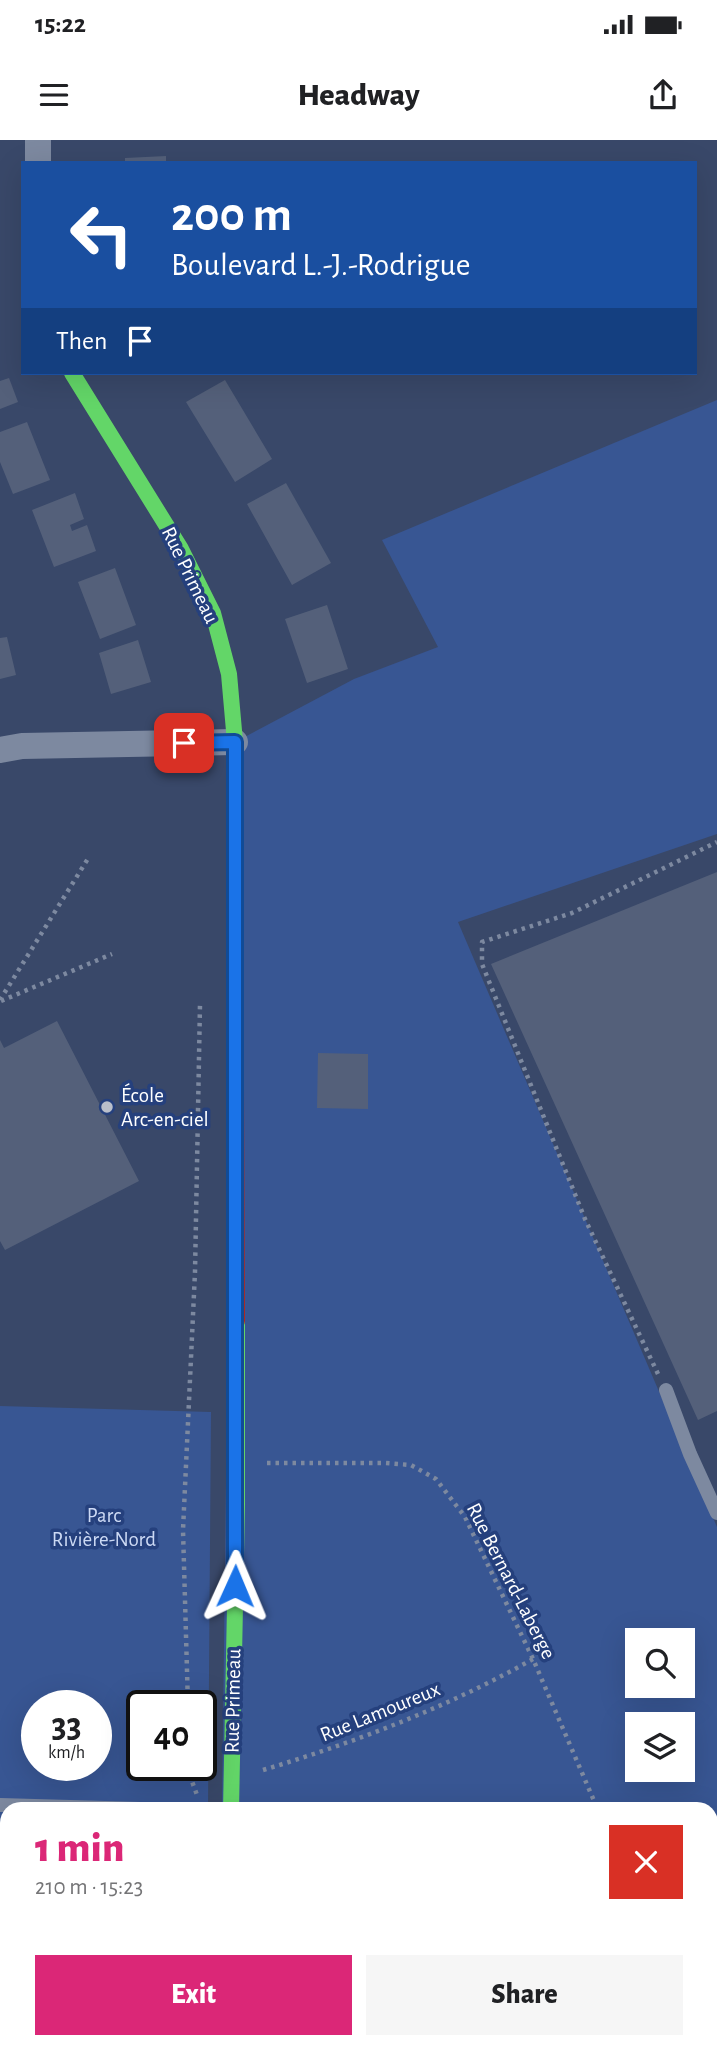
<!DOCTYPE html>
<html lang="en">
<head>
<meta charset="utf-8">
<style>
  :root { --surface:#fff; --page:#f6f6f6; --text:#202124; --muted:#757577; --accent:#db2777 }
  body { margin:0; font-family:"Alegreya Sans",sans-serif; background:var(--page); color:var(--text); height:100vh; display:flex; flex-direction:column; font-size:26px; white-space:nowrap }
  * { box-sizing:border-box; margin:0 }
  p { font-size:23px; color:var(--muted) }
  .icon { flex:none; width:38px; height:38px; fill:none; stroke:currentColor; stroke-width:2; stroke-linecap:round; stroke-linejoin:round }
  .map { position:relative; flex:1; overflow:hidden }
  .drawer { position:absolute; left:0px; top:1662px; width:718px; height:247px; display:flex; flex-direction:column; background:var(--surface); border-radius:21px 21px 0 0; box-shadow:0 7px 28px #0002 }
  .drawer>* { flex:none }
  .banner { position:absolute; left:21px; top:21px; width:676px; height:214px; border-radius:0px; box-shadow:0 7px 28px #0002; background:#1a4fa0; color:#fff; overflow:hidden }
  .controls { position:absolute; left:625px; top:1488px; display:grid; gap:14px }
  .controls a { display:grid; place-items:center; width:70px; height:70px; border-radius:0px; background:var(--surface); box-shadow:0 7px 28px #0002; font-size:35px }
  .speed { position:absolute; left:21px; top:1550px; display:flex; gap:14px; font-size:35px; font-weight:700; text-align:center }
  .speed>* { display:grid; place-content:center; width:91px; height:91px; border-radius:50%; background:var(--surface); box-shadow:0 7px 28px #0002; line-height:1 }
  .speed small { font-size:18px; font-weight:400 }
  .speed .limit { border:4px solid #111; border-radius:10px; background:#fff; color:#111 }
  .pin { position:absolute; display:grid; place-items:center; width:60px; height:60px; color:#fff; margin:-30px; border-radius:14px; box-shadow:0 4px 10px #0006 }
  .me { position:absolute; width:77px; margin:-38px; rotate:1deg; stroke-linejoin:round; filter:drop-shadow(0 0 5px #0008) }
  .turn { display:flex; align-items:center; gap:24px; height:147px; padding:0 35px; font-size:32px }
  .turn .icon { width:91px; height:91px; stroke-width:2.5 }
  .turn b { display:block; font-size:49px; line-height:60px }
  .then { display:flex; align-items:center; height:66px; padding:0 35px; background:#0003; gap:14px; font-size:26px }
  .round { display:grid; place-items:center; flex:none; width:74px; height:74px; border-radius:0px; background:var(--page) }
  .summary { display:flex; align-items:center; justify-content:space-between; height:119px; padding:0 35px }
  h1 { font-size:42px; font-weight:800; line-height:52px; color:var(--accent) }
  .button { display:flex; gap:14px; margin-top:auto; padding:14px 35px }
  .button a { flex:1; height:80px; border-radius:0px; background:var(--accent); color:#fff; font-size:28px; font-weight:800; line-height:80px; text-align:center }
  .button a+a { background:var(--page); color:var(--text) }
  .status { display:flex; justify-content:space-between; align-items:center; height:49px; padding:0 35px; background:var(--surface); direction:ltr }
  .status svg { height:19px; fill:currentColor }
  header { display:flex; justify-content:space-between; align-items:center; height:91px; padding:0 35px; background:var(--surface); font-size:32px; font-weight:800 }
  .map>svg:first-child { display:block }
</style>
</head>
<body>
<div class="status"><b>15:22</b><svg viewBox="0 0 49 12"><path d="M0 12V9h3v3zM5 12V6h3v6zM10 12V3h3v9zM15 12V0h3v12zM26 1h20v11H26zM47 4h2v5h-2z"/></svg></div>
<header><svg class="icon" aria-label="menu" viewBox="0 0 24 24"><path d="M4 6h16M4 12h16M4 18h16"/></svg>Headway<svg class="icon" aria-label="share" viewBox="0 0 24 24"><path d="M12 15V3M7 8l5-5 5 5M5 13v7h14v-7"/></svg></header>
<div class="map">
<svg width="717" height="1909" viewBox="0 0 717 1909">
  <rect width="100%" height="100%" fill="#394869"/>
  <path fill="#385693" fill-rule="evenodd" d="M717 260V694L458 782 717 1387V1909H219V1902H710V1670L222 1669 235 602 354 539 438 507 382 400ZM637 1500H682V1545H637ZM637 1584H682V1629H637Z
    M0 1266 211 1272 208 1669 7 1670V1857L0 1869ZM37 1566H96V1626H37ZM142 1566H201V1626H142Z"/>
  <path fill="#54607a" d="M166 16V23H125V18Z
    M9 238 18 262 0 269V241Z
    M225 240 272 319 235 342 186 262Z
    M27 282 50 340 13 354 0 322V292Z
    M286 343 331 423 292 445 247 364Z
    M75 353 84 379 70 385 72 391 87 385 96 411 54 427 32 370Z
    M115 428 136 485 100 499 78 442Z
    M327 465 348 529 307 543 285 479Z
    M7 497 16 535 0 539V498Z
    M138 500 151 542 111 554 99 513Z
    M717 732V1271L698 1280 491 824Z
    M57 881 139 1041 5 1110 0 1101V900L4 908Z
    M318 913 368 914V969L317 968Z
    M72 1902H122L118 1909H68Z"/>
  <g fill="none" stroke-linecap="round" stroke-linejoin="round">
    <path stroke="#7d89a0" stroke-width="4.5" stroke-dasharray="3.5 5" stroke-linecap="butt" d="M0 860 89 717
      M1 861 112 814
      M658 1234 585 1079 482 824V802L572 773 717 702
      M267 1323H385L411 1325 436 1339 465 1377 533 1519 598 1670
      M188 1566 183 1390 195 1132 200 864
      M190 1626V1636L197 1655
      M263 1630C356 1602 448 1567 533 1519
      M699 1902 702 1909"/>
    <path stroke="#7d89a0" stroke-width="14" d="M666 1250 690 1314 717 1373
      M0 1665 176 1670
      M0 1820 7 1817"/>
    <path stroke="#7d89a0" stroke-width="26" d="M38 23V0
      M0 610 22 606 235 602
      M196 1909 200 1902"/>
    <path stroke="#63d668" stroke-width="16" d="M72 233 181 409 213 473 229 534 235 602V715
      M231 1670 237 1364V1181"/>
    <path stroke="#b3261e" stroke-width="16" d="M235 715 237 1181"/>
  </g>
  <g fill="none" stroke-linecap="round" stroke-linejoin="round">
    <g stroke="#114b97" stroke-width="18">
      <path id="route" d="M184 603 235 602V1446"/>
    </g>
    <use href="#route" stroke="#1a73e8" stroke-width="12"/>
  </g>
  <circle fill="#babfca" stroke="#25407d" stroke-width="2.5" cx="107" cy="967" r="7"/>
  <g text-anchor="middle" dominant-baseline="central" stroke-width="7" stroke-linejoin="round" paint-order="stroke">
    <g font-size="21" fill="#fff" stroke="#25407d">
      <text transform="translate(190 435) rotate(64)">Rue Primeau</text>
      <text transform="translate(511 1441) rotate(63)">Rue Bernard-Laberge</text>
      <text transform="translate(233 1561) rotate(-89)">Rue Primeau</text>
      <text transform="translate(380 1572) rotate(-22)">Rue Lamoureux</text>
    </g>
    <g font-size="21" fill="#fff" stroke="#25407d" text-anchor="start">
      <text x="121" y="955">École<tspan x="121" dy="24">Arc-en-ciel</tspan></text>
    </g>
    <g font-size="21" fill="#ccd9f4" stroke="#25407d">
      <text x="104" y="1375">Parc<tspan x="104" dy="24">Rivière-Nord</tspan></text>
    </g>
  </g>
</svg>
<div class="controls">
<a><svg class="icon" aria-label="search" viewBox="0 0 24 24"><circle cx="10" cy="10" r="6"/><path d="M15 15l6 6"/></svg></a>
<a><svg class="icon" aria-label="layers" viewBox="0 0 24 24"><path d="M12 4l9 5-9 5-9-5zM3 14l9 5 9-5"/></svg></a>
</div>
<div class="speed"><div>33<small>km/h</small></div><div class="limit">40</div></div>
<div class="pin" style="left:184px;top:603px;background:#d93025"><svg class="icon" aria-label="arrive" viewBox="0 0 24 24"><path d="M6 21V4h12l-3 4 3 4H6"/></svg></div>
<svg class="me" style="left:235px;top:1446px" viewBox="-20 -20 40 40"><path d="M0-17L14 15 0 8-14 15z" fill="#1a73e8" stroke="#fff" stroke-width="4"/></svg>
<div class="banner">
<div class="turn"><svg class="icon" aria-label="left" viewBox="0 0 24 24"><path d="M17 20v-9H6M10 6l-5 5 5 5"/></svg><div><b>200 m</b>Boulevard L.-J.-Rodrigue</div></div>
<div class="then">Then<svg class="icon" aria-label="arrive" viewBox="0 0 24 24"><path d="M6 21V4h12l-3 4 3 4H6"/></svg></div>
</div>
<section class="drawer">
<div class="summary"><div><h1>1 min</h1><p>210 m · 15:23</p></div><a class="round" style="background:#d93025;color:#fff"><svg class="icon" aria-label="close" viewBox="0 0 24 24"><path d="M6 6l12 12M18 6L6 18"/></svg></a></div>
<div class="button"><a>Exit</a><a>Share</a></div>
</section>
</div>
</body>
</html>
